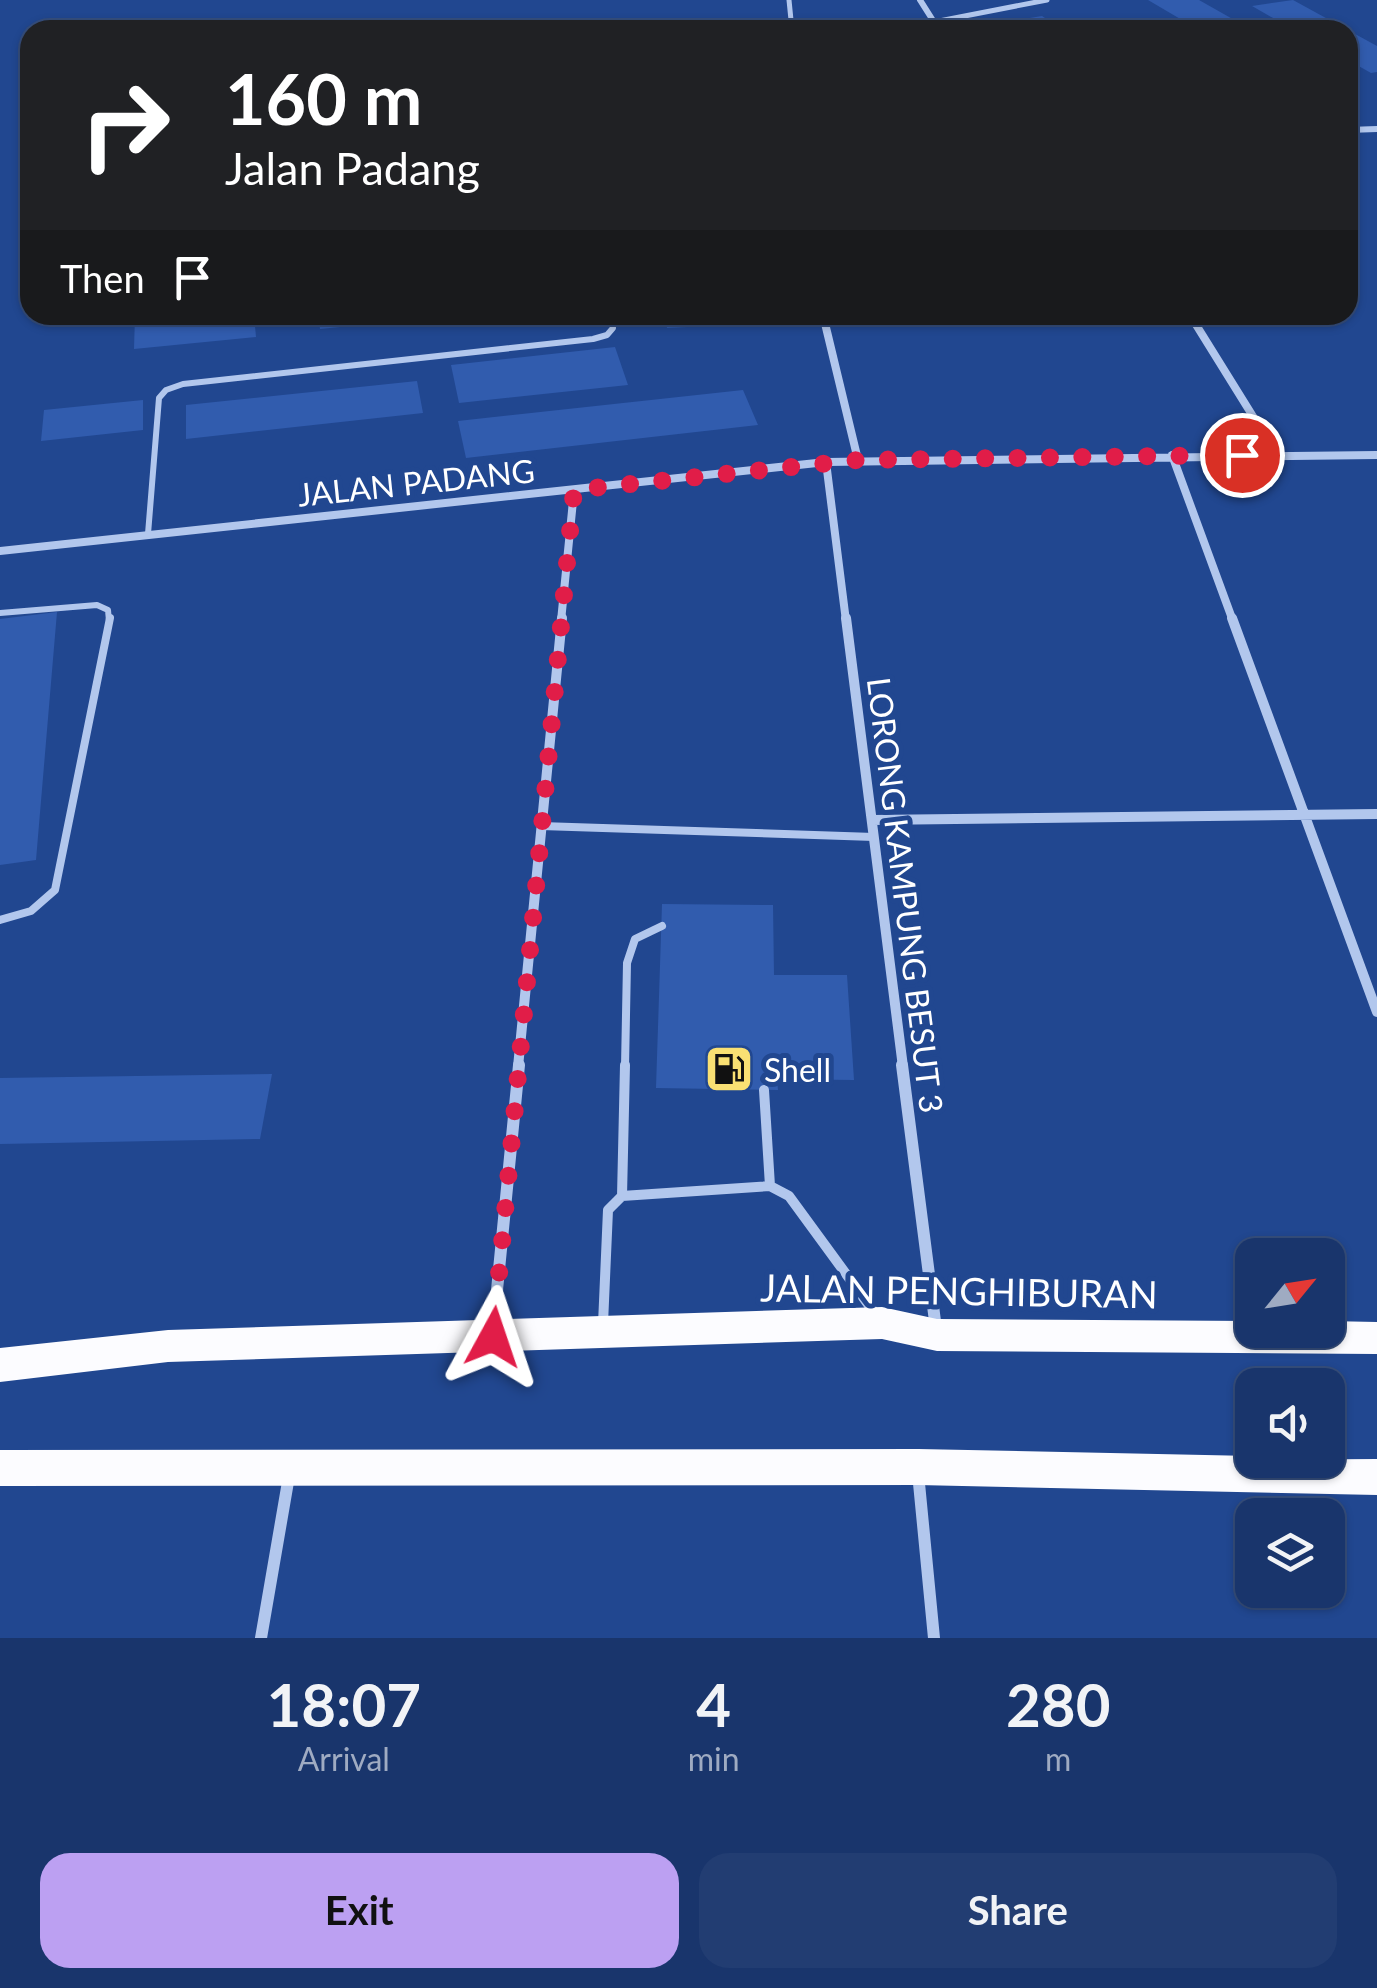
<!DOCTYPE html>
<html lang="en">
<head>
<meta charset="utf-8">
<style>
  :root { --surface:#19356c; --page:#223d72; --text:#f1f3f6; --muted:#9fabc2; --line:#37507f; --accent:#bca0f2 }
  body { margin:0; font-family:Lato,sans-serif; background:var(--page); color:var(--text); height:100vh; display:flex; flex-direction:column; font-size:38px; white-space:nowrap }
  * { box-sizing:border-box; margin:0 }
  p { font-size:32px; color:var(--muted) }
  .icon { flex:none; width:55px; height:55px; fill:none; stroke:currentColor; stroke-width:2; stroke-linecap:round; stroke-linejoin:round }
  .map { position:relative; height:1638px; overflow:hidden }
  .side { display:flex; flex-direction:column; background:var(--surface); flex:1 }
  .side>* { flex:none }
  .guide { position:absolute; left:20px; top:20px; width:1338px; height:305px; border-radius:30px; box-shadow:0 2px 8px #0004,0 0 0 2px var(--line); background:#202124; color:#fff; overflow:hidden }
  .needle { width:65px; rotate:60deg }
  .controls { position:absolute; left:1235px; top:1238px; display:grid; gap:20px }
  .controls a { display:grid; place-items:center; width:110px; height:110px; border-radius:20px; background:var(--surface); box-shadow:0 2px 8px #0004,0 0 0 2px var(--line); font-size:50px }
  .pin { position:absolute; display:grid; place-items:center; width:85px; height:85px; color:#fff; margin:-42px; border:5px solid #fff; border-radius:50%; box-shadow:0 2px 10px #0007 }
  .me { position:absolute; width:110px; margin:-55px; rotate:5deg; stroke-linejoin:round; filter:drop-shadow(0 0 8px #0008) }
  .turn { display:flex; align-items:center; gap:35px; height:210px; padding:0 40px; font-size:45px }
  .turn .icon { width:130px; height:130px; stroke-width:2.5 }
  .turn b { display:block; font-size:70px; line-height:85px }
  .then { display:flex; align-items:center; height:95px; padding:0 40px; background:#0003; gap:20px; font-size:38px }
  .eta { display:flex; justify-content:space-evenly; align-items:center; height:170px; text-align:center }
  .eta b { font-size:60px; font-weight:700; line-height:70px }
  .primary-button { display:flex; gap:20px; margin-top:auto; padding:20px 40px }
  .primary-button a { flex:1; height:115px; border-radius:30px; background:var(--accent); color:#111; font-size:40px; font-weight:700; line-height:115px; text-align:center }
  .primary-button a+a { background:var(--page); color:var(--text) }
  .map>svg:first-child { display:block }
</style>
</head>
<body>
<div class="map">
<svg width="1377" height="1638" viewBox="0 0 1377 1638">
  <rect width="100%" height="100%" fill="#214790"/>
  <path fill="#315cae" d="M1148 0H1199L1252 30H1199Z
    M1293 0 1377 46V72L1371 73 1348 60V30H1294L1252 6Z
    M1042 16 1063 30H1008L998 23Z
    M1152 20 1169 30H1111L1110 28Z
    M135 315H254L256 337 134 349Z
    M318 315H379L380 323 320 329Z
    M665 315H769L771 323 667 328Z
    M615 347 628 385 459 403 451 365Z
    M417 381 423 413 186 439V405Z
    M743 390 758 425 466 458 458 421Z
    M143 400V430L41 441 44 410Z
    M57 612 36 860 0 865V619Z
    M662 904 773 905 774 975H847L854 1080 777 1079 778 1090 656 1088Z
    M272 1074 260 1139 0 1144V1078Z"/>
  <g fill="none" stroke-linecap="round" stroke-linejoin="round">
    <path stroke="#b2c7ed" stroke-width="5" d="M789 0 792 30
      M934 22 1047 0"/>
    <path stroke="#b2c7ed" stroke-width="6" d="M148 534 159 398 166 390 183 384 593 339 607 335 613 328 611 315
      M0 613 97 605 108 610 109 621"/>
    <path stroke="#b2c7ed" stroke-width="8" d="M541 826 874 837
      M0 920 31 911 55 890 110 618
      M625 1067 627 963 635 939 662 926"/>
    <path stroke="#b2c7ed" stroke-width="10" d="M764 1090 770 1186
      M622 1196 625 1065
      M603 1324 608 1210 622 1196 770 1186 789 1196 876 1315"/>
    <path stroke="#b2c7ed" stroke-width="6" d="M920 0 939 30
      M1348 130 1377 129"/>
    <path stroke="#b2c7ed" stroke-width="8" d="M823 315 858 460
      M1190 315 1277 455
      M1172 455 1233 621
      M826 462 846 621
      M0 551 826 462 1377 455
      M561 621 574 491"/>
    <path stroke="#b2c7ed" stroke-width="10" d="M846 618 903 1067
      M1232 618 1377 1012
      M872 820 1377 814
      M518 1067 562 618"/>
    <path stroke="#b2c7ed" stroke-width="12" d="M902 1065 936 1329
      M493 1331 519 1065
      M918 1473 934 1638
      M261 1638 289 1476"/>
    <path fill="#fcfcff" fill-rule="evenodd" d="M882 1307 937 1319 1252 1321V1330H1328V1321L1377 1322V1354L937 1351 882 1339 168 1362 0 1382V1348L168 1330Z
      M918 1449 1252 1456V1460L1377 1459V1495L918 1485 0 1486V1450Z"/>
  </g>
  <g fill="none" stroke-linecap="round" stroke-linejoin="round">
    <path stroke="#e11d48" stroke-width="18" stroke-dasharray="0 32.4" d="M493 1337 574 490 858 460 1242 455"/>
  </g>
  <defs>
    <g id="fuel-square" transform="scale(2.5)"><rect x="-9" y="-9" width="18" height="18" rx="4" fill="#f9e073" stroke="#214790"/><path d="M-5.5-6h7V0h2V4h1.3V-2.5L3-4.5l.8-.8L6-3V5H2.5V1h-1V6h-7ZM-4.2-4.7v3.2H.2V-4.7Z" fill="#111"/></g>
  </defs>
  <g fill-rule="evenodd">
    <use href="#fuel-square" x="729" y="1069"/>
  </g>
  <g text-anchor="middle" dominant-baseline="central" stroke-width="10" stroke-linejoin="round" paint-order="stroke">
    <g font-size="32" fill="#fff" stroke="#214790">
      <text transform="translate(416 482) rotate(-6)">JALAN PADANG</text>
      <text transform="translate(906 895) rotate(83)">LORONG KAMPUNG BESUT 3</text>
    </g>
    <g font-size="32" fill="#fff" stroke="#214790" text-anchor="start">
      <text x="764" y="1069">Shell</text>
    </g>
    <g font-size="38" fill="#fff" stroke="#214790">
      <text transform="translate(959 1290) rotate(1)">JALAN PENGHIBURAN</text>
    </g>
  </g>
</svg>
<div class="controls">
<a><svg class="needle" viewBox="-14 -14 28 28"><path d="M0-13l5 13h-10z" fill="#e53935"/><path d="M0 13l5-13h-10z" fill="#9fabc2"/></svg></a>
<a><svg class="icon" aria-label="sound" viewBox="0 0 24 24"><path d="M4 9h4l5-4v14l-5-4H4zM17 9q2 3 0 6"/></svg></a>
<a><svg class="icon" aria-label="layers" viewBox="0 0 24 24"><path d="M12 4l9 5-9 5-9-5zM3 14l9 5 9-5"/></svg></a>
</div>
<div class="pin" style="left:1242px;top:455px;background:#d93025"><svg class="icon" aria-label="arrive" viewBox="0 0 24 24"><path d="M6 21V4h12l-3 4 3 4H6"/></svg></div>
<svg class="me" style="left:493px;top:1337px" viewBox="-20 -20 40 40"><path d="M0-17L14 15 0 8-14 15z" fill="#e11d48" stroke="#fff" stroke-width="4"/></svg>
<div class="guide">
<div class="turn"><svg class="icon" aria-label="right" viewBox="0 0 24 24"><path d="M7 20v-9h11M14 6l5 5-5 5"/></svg><div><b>160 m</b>Jalan Padang</div></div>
<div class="then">Then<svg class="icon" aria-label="arrive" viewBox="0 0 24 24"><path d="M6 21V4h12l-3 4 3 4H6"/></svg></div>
</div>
</div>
<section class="side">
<div class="eta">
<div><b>18:07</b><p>Arrival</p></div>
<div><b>4</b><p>min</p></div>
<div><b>280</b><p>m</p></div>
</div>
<div class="primary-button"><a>Exit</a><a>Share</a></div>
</section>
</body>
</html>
